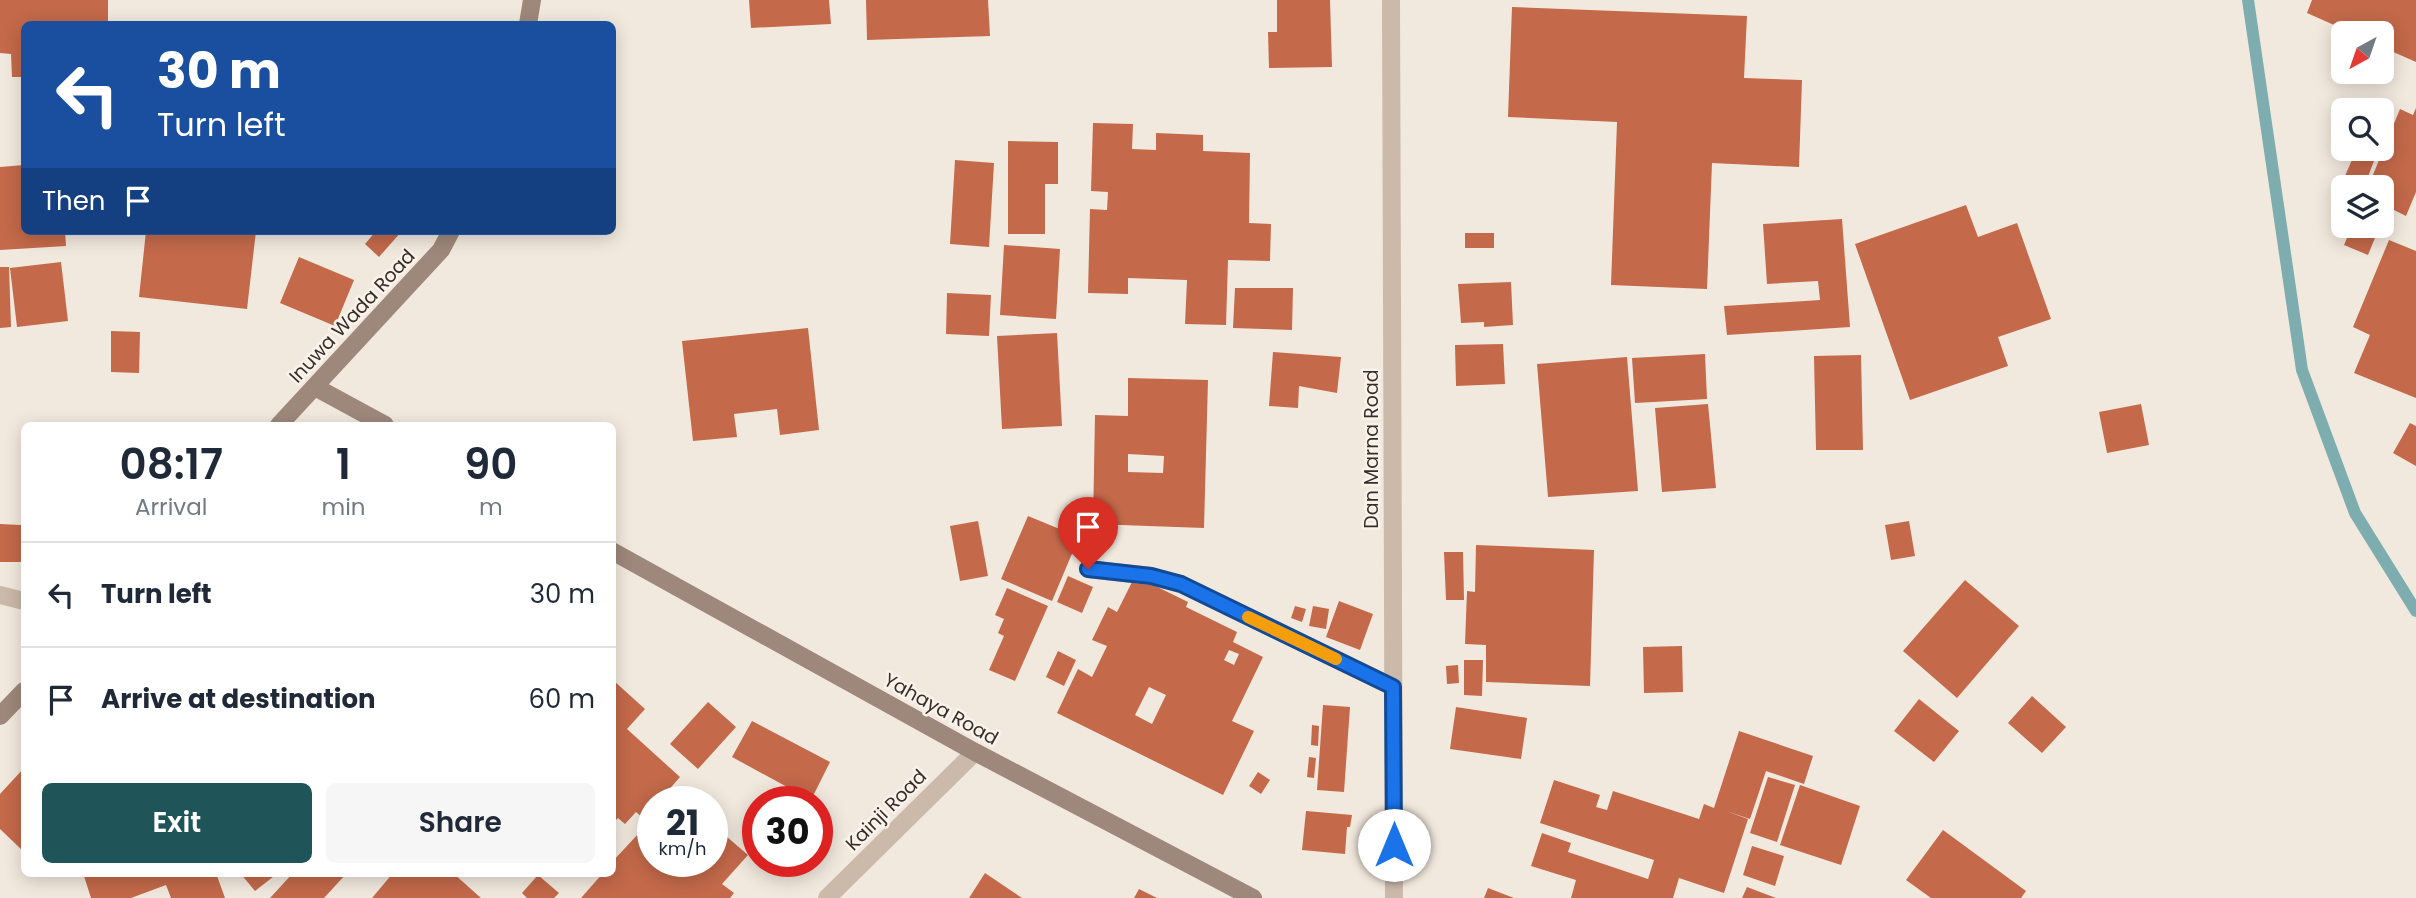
<!DOCTYPE html>
<html lang="en">
<head>
<meta charset="utf-8">
<style>
  :root { --surface:#fff; --page:#f6f6f7; --text:#1f2937; --muted:#747a83; --line:#e0e1e3; --accent:#1f5559 }
  body { margin:0; font-family:Poppins,sans-serif; background:var(--page); color:var(--text); height:100vh; display:flex; flex-direction:column; font-size:26px; white-space:nowrap }
  * { box-sizing:border-box; margin:0 }
  p { font-size:23px; color:var(--muted) }
  .icon { flex:none; width:38px; height:38px; fill:none; stroke:currentColor; stroke-width:2; stroke-linecap:round; stroke-linejoin:round }
  .map { position:relative; flex:1; overflow:hidden }
  .side { position:absolute; left:21px; top:422px; width:595px; height:455px; display:flex; flex-direction:column; background:var(--surface); border-radius:10px; box-shadow:0 4px 18px #0003 }
  .side>* { flex:none }
  .banner { position:absolute; left:21px; top:21px; width:595px; height:214px; border-radius:10px; box-shadow:0 4px 18px #0003; background:#1a4fa0; color:#fff; overflow:hidden }
  .needle { width:46px; rotate:220deg }
  .buttons { position:absolute; left:2331px; top:21px; display:grid; gap:14px }
  .buttons a { display:grid; place-items:center; width:63px; height:63px; border-radius:10px; background:var(--surface); box-shadow:0 4px 18px #0003; font-size:35px }
  .speed { position:absolute; left:637px; top:786px; display:flex; gap:14px; font-size:35px; font-weight:700; text-align:center }
  .speed>* { display:grid; place-content:center; width:91px; height:91px; border-radius:50%; background:var(--surface); box-shadow:0 4px 18px #0003; line-height:1 }
  .speed small { font-size:18px; font-weight:400 }
  .speed .limit { border:10px solid #d22; background:#fff; color:#111 }
  .pin { position:absolute; display:grid; place-items:center; width:60px; height:60px; color:#fff; margin:-72px -30px; border-radius:50% 50% 50% 0; rotate:-45deg; box-shadow:0 0 7px #0007 }
  .pin .icon { rotate:45deg }
  .me { position:absolute; width:77px; margin:-38px; rotate:0deg; stroke-linejoin:round; filter:drop-shadow(0 0 5px #0008) }
  .turn { display:flex; align-items:center; gap:24px; height:147px; padding:0 21px; font-size:32px }
  .turn .icon { width:91px; height:91px; stroke-width:2.5 }
  .turn b { display:block; font-size:49px; line-height:60px }
  .then { display:flex; align-items:center; height:66px; padding:0 21px; background:#0003; gap:14px; font-size:26px }
  .eta { display:flex; justify-content:space-evenly; align-items:center; height:119px; text-align:center }
  .eta b { font-size:42px; font-weight:600; line-height:49px }
  .cta { display:flex; gap:14px; margin-top:auto; padding:14px 21px }
  .cta a { flex:1; height:80px; border-radius:10px; background:var(--accent); color:#fff; font-size:28px; font-weight:600; line-height:80px; text-align:center }
  .cta a+a { background:var(--page); color:var(--text) }
  ul { padding:0; list-style:none }
  li { display:flex; align-items:center; gap:21px; height:105px; padding:0 21px; border-top:2px solid var(--line) }
  li div { flex:1 }
  li b { display:block; font-size:26px }
  li em { font-style:normal }
  .map>svg:first-child { display:block }
</style>
</head>
<body>
<div class="map">
<svg width="2416" height="898" viewBox="0 0 2416 898">
  <rect width="100%" height="100%" fill="#f2e9de"/>
  <g fill="none" stroke-linecap="round" stroke-linejoin="round">
    <path stroke="#7dadaf" stroke-width="12" d="M2248 0 2302 370 2355 513 2416 611"/>
  </g>
  <path fill="#c4694a" fill-rule="evenodd" d="M0 0H108V24H24V77H12L11 54 0 53Z
    M749 0H829L831 24 751 28Z
    M866 0H988L990 36 867 40Z
    M1277 0H1330L1332 67 1269 68 1268 32H1277Z
    M2312 0H2416V62L2382 47V33H2352L2307 13Z
    M1512 7 1747 16 1744 78 1802 80 1799 167 1712 163 1707 289 1611 285 1617 122 1508 117Z
    M2375 101 2394 108 2382 140V110H2371Z
    M2416 108V192L2406 216 2394 210 2390 218 2382 215V187H2368L2400 109 2413 115Z
    M1093 123 1133 124 1132 149 1156 150V133L1203 135V151L1250 153 1249 223 1271 224 1270 261 1228 260 1226 325 1185 324 1187 280 1128 278V294L1088 293 1090 209 1107 210 1108 192 1091 191Z
    M1008 141 1058 142V184H1045V234H1008Z
    M2355 153 2374 161 2364 187 2341 185Z
    M955 160 994 163 989 247 950 244Z
    M24 165V231H65L66 246 0 250V167Z
    M1966 205 1978 237 2017 223 2051 319 1998 337 2008 366 1910 400 1855 244Z
    M1842 219 1850 327 1727 335 1724 306 1820 300 1818 281 1767 284 1763 224Z
    M2352 226H2362L2377 233 2368 255 2344 245Z
    M146 231H256L247 309 139 297Z
    M376 231H402L379 257 365 244Z
    M1465 233H1494V248H1465Z
    M2389 240 2416 251V398L2354 373 2370 335 2353 327Z
    M1004 245 1060 249 1056 319 1000 315Z
    M299 257 354 280 335 326 280 303Z
    M61 262 68 321 17 327 10 268Z
    M0 267H9L11 327 0 328Z
    M1511 282 1513 325 1484 327V322L1461 323 1458 284Z
    M1235 288H1293L1292 330 1233 328Z
    M947 293 991 295 989 336 946 334Z
    M808 328 819 430 780 435 777 409 734 414 737 437 693 441 682 341Z
    M111 331 140 332 139 373 111 372Z
    M1057 333 1062 426 1002 429 997 336Z
    M1503 344 1505 384 1456 386 1455 345Z
    M1273 352 1341 357 1337 393 1299 386 1298 408 1269 406Z
    M1705 354 1707 399 1635 403 1632 358Z
    M1861 355 1863 450H1816L1814 356Z
    M1627 357 1638 491 1548 497 1537 364Z
    M1128 378 1208 380 1204 528 1093 524 1095 415 1128 416ZM1128 454 1164 456 1163 473 1128 472Z
    M1708 404 1716 488 1662 492 1655 408Z
    M2141 404 2149 445 2107 453 2099 412Z
    M2410 423 2416 426V466L2393 453Z
    M1028 516 1079 537 1052 601 1001 579Z
    M978 521 988 576 960 581 950 526Z
    M1909 521 1915 556 1891 560 1885 525Z
    M0 524 21 525V562H0Z
    M1476 545 1594 550 1590 686 1486 682V645L1465 644 1467 591 1475 592Z
    M1444 552H1463L1464 600H1446Z
    M1068 576 1093 587 1082 613 1057 602Z
    M1135 576 1188 602 1186 607 1237 632 1233 642 1263 657 1232 721 1254 731 1223 795 1057 713 1078 669 1092 677 1107 646 1092 640 1108 607 1117 612ZM1229 650 1239 654 1234 665 1224 660ZM1149 687 1166 695 1152 724 1135 715Z
    M1965 580 2019 626 1957 698 1903 651Z
    M1007 588 1048 606 1015 681 989 670 1004 636 998 633 1004 619 995 615Z
    M1339 601 1373 614 1360 650 1326 637Z
    M1295 606 1306 609 1302 622 1291 618Z
    M1313 606 1329 609 1326 629 1309 626Z
    M1682 646 1683 692 1644 693 1643 647Z
    M1058 651 1076 660 1064 686 1046 677Z
    M1464 660H1483L1482 696 1464 695Z
    M1458 665 1459 683 1447 684 1446 666Z
    M614 681 645 709 627 729 680 777 658 802H653V808L643 818 636 812 625 824 618 818 612 824Z
    M2032 696 2066 727 2042 753 2008 723Z
    M1919 699 1959 731 1934 762 1894 731Z
    M708 702 736 727 698 769 670 744Z
    M1323 705 1350 707 1344 792 1317 790Z
    M1456 707 1527 718 1521 759 1450 749Z
    M752 721 830 762 811 800 732 757Z
    M1312 725 1319 726 1318 746 1311 745Z
    M1739 731 1813 756 1804 784 1766 771 1750 819 1726 811 1748 819 1724 893 1679 878 1673 898H1571L1576 880 1531 866 1542 833 1571 843 1568 852 1648 879 1654 860 1540 823 1554 780 1600 795 1596 807 1607 810 1613 791 1699 819 1704 804 1714 808Z
    M1309 757 1316 758 1314 778 1307 777Z
    M24 768V848L22 850 0 829V794Z
    M1258 772 1270 780 1261 794 1249 786Z
    M1768 777 1795 785 1777 842 1750 833Z
    M1800 785 1860 806 1841 865 1780 845Z
    M1306 811 1352 815 1350 827H1347L1345 854 1302 850Z
    M653 818V861H712V824L748 855 722 884 734 893 730 898H581L603 873H612V862Z
    M1943 830 2026 891 2021 898H1931L1906 880Z
    M1752 846 1784 856 1775 886 1743 875Z
    M83 873H216L225 898H171L166 885 131 898H91Z
    M240 873H278L255 891Z
    M293 873H347L324 898H270Z
    M393 873H453L481 898H372Z
    M985 873 1022 898H969Z
    M538 875 559 893 554 898H527L522 893Z
    M1747 887 1776 898H1742Z
    M1488 888 1514 898H1484Z
    M1139 889 1157 898H1134Z"/>
  <g fill="none" stroke-linecap="round" stroke-linejoin="round">
    <path stroke="#cbb9aa" stroke-width="18" d="M1088 569 1151 576 1181 584 1393 687"/>
    <path stroke="#cbb9aa" stroke-width="18" d="M1391 0 1394 898
      M0 595 24 601
      M827 898 975 752"/>
    <path stroke="#9e887b" stroke-width="18" d="M528 24 532 0
      M315 387 385 425
      M279 425 441 250 451 231
      M612 551 975 752 1253 898
      M0 716 24 691"/>
  </g>
  <g fill="none" stroke-linecap="round" stroke-linejoin="round">
    <g stroke="#114b97" stroke-width="18">
      <path id="route" d="M1088 569 1151 576 1181 584 1393 687 1394 845"/>
    </g>
    <use href="#route" stroke="#1a73e8" stroke-width="12"/>
    <path stroke="#f59e0b" stroke-width="12" d="M1248 617 1336 659"/>
  </g>
  <g text-anchor="middle" dominant-baseline="central" stroke-width="5" stroke-linejoin="round" paint-order="stroke">
    <g font-size="19" fill="#382e29" stroke="#faf3eb">
      <text transform="translate(352 316) rotate(-47)">Inuwa Wada Road</text>
      <text transform="translate(1371 449) rotate(-90)">Dan Marna Road</text>
      <text transform="translate(941 709) rotate(29)">Yahaya Road</text>
      <text transform="translate(886 810) rotate(-45)">Kainji Road</text>
    </g>
  </g>
</svg>
<div class="buttons">
<a><svg class="needle" viewBox="-14 -14 28 28"><path d="M0-13l5 13h-10z" fill="#e53935"/><path d="M0 13l5-13h-10z" fill="#747a83"/></svg></a>
<a><svg class="icon" aria-label="search" viewBox="0 0 24 24"><circle cx="10" cy="10" r="6"/><path d="M15 15l6 6"/></svg></a>
<a><svg class="icon" aria-label="layers" viewBox="0 0 24 24"><path d="M12 4l9 5-9 5-9-5zM3 14l9 5 9-5"/></svg></a>
</div>
<div class="speed"><div>21<small>km/h</small></div><div class="limit">30</div></div>
<div class="pin" style="left:1088px;top:569px;background:#d93025"><svg class="icon" aria-label="arrive" viewBox="0 0 24 24"><path d="M6 21V4h12l-3 4 3 4H6"/></svg></div>
<svg class="me" style="left:1394px;top:845px" viewBox="-20 -20 40 40"><circle r="19" fill="#fff"/><path d="M0-13L10 11 0 6-10 11z" fill="#1a73e8"/></svg>
<div class="banner">
<div class="turn"><svg class="icon" aria-label="left" viewBox="0 0 24 24"><path d="M17 20v-9H6M10 6l-5 5 5 5"/></svg><div><b>30 m</b>Turn left</div></div>
<div class="then">Then<svg class="icon" aria-label="arrive" viewBox="0 0 24 24"><path d="M6 21V4h12l-3 4 3 4H6"/></svg></div>
</div>
<section class="side">
<div class="eta">
<div><b>08:17</b><p>Arrival</p></div>
<div><b>1</b><p>min</p></div>
<div><b>90</b><p>m</p></div>
</div>
<ul>
<li><svg class="icon" aria-label="left" viewBox="0 0 24 24"><path d="M17 20v-9H6M10 6l-5 5 5 5"/></svg><div><b>Turn left</b></div><em>30 m</em></li>
<li><svg class="icon" aria-label="arrive" viewBox="0 0 24 24"><path d="M6 21V4h12l-3 4 3 4H6"/></svg><div><b>Arrive at destination</b></div><em>60 m</em></li>
</ul>
<div class="cta"><a>Exit</a><a>Share</a></div>
</section>
</div>
</body>
</html>
